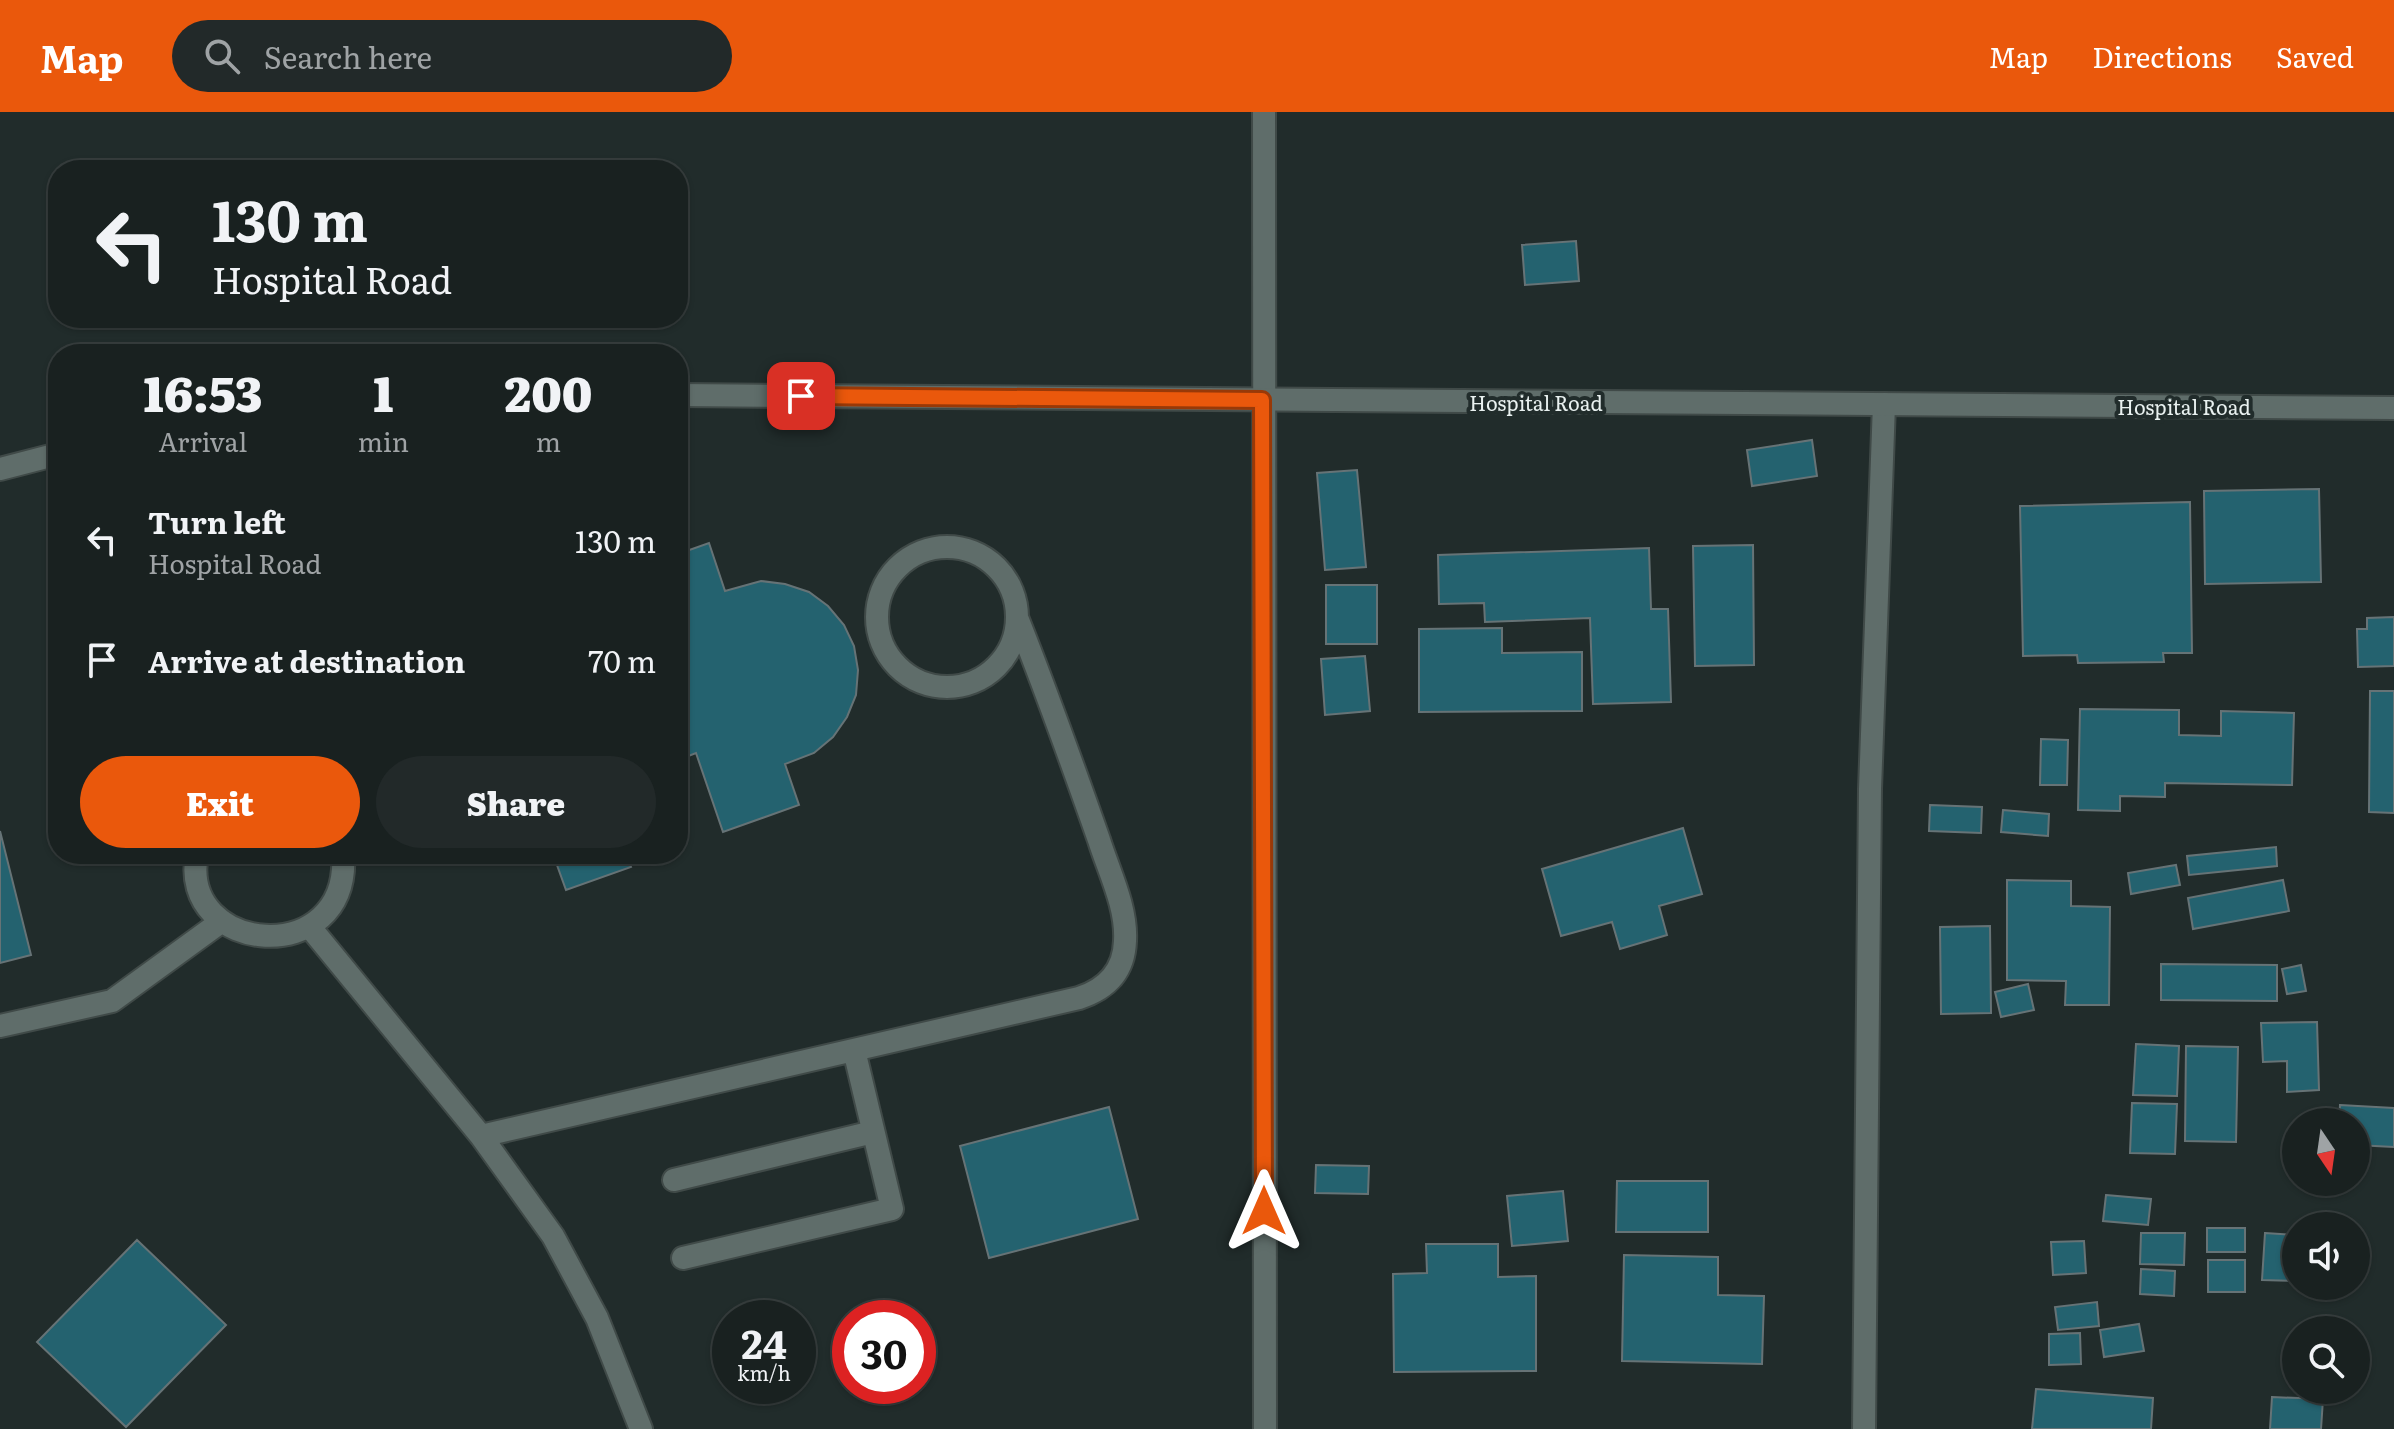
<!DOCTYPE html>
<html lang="en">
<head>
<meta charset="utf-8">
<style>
  :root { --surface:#192120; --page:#222929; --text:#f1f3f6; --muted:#9fa3a5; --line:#373e3e; --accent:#ea580c }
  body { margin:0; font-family:Literata,serif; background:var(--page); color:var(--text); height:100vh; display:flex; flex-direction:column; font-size:30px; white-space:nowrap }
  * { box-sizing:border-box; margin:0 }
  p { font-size:26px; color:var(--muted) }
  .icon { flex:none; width:44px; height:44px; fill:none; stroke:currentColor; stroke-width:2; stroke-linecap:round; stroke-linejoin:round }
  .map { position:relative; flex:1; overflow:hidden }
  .panel { position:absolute; left:48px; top:232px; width:640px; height:520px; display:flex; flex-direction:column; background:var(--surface); border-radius:32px; box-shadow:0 2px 6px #0004,0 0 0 2px var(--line) }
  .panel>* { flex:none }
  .hud { position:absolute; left:48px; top:48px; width:640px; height:168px; border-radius:32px; box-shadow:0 2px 6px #0004,0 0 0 2px var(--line); background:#192120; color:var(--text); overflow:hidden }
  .needle { width:52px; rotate:167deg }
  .buttons { position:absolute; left:2282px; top:996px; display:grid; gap:16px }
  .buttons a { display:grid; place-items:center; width:88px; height:88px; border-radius:50%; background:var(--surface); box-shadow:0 2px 6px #0004,0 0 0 2px var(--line); font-size:40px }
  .speed { position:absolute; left:712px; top:1188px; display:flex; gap:16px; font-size:40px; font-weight:700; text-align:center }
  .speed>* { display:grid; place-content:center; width:104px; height:104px; border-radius:50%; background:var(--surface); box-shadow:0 2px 6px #0004,0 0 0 2px var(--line); line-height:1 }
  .speed small { font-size:20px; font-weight:400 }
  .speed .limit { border:12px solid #d22; background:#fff; color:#111 }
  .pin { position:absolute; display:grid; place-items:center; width:68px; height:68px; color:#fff; margin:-34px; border-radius:16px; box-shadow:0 4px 12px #0006 }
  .me { position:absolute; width:88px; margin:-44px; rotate:0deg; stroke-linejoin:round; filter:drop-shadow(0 0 6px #0008) }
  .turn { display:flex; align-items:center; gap:28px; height:168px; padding:0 32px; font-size:36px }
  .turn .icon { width:104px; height:104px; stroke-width:2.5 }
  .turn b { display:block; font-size:56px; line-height:68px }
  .eta { display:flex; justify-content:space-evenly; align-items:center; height:136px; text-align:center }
  .eta b { font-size:48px; font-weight:800; line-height:56px }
  .cta { display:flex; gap:16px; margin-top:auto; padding:16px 32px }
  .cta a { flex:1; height:92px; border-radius:48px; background:var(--accent); color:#fff; font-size:32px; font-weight:800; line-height:92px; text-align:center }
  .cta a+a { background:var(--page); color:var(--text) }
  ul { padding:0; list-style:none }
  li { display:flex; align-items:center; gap:24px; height:120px; padding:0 32px }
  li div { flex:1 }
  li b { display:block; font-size:30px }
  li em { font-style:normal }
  header { display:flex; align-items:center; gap:48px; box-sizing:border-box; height:112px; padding:0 40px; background:var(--accent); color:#fff }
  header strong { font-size:38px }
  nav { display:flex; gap:44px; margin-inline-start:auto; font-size:28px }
  .search { width:560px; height:72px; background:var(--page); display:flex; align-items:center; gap:20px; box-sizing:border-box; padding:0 28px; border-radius:44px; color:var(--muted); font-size:30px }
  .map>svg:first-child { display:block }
</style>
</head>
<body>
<header>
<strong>Map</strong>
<div class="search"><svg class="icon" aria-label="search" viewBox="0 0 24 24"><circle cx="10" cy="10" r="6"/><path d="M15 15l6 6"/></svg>Search here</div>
<nav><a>Map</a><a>Directions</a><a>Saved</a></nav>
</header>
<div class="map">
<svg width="2394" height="1317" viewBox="0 0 2394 1317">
  <rect width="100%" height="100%" fill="#212c2b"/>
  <path fill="#24626f" stroke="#667376" stroke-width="2" d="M1576 129 1579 169 1525 173 1522 133Z
    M1812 328 1817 364 1752 374 1747 338Z
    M1357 358 1366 455 1325 458 1317 361Z
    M2319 377 2321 470 2205 472 2204 379Z
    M2190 390 2192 541H2163L2164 550 2078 551 2077 543 2023 544 2020 394Z
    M709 431 725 479 761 469 785 472 809 480 828 494 844 513 854 534 858 558 856 583 847 605 833 625 814 641 785 652 799 693 723 720 696 641 678 648V442Z
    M1753 433 1754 553 1695 554 1693 434Z
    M1649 436 1651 497H1668L1671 590 1593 592 1590 506 1485 510 1484 491 1439 492 1438 443Z
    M1326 473H1377V532H1326Z
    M2394 505V554L2358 555 2357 517H2367V506Z
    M1502 516V541L1582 540V599L1419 600V517Z
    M1365 544 1370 599 1325 603 1321 547Z
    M2370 579H2394V701L2369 700Z
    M2080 597 2179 598V623L2221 624V599L2294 601 2292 673 2165 671V685L2120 684V699L2078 698Z
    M2041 627 2068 628 2067 673H2040Z
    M1930 693 1982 695 1981 721 1929 719Z
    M2003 698 2049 702 2048 724 2001 720Z
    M1683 716 1702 782 1659 794 1667 823 1620 837 1612 810 1561 824 1542 757Z
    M0 719 31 843 0 851Z
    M2276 735 2277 754 2189 763 2187 744Z
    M553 742H626L631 755 566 778Z
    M2176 753 2180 773 2131 782 2128 761Z
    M2007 768 2071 769V794L2110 795 2109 893H2065L2066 869 2007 868Z
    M2283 768 2289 799 2193 817 2188 786Z
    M1990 814 1991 901 1941 902 1940 815Z
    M2161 852 2277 853V889L2161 888Z
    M2301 853 2306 879 2287 882 2282 857Z
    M2028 872 2034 898 2001 905 1995 880Z
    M2317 910 2319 978 2287 980V949L2263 950 2261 911Z
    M2136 932 2179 934 2177 984 2133 983Z
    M2186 934 2238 935 2236 1030 2185 1029Z
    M2132 991 2177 992 2175 1042 2130 1041Z
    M2340 993 2394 996V1035L2356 1033V1010H2339Z
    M1109 995 1138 1107 989 1146 960 1034Z
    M1316 1053 1369 1054 1368 1082 1315 1081Z
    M1617 1069H1708V1120H1616Z
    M1563 1079 1568 1129 1512 1134 1507 1084Z
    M2106 1083 2151 1087 2148 1113 2103 1109Z
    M2207 1116H2245V1140H2207Z
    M2141 1121H2185L2184 1153 2140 1152Z
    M2265 1121 2296 1123V1169L2262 1168Z
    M137 1128 226 1213 126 1315 37 1230Z
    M2084 1129 2086 1161 2053 1163 2051 1130Z
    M1426 1132H1498V1165L1536 1164V1259L1394 1260 1393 1162 1427 1161Z
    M1624 1143 1718 1145V1183L1764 1184 1762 1252 1622 1249Z
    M2208 1148H2245V1180H2208Z
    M2141 1157 2175 1159 2174 1184 2140 1182Z
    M2097 1190 2099 1214 2058 1218 2055 1195Z
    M2139 1212 2144 1239 2104 1245 2100 1218Z
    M2080 1221 2081 1252 2049 1253V1222Z
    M2036 1277 2153 1286 2151 1317H2032Z
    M2272 1285 2323 1287 2321 1317H2270Z"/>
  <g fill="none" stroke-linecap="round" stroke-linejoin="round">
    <g stroke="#404a48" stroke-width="26">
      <path id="service" d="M877 505a70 70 0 1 1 140 0a70 70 0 1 1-140 0Z
        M197 742C177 843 351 859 343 742
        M309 814 481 1024 553 1124 597 1206 641 1317
        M0 914 112 889 222 809
        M481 1024 1079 886C1107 877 1124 859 1125 829 1127 795 1109 760 1099 728 1073 654 1047 581 1018 508
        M674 1068 873 1020
        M683 1146 892 1097 854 938"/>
    </g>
    <g stroke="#404a48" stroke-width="26">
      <path id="minor" d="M1264 0 1265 1317
        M1864 1317 1870 677 1884 292"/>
    </g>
    <g stroke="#404a48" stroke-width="26">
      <path id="tertiary" d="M678 283 2394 296
        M0 357 58 342"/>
    </g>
    <use href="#service" stroke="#5f6d6a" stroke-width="22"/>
    <use href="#minor" stroke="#5f6d6a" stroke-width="22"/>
    <use href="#tertiary" stroke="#5f6d6a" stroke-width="22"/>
  </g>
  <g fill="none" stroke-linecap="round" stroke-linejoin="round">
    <g stroke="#983908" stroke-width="20">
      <path id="route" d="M801 284 1262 288 1264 1099"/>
    </g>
    <use href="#route" stroke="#ea580c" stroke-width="14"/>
  </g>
  <g text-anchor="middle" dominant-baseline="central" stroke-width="8" stroke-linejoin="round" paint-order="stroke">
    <g font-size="20" fill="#e9f1f0" stroke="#212c2b">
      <text x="1536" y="290">Hospital Road</text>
      <text x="2184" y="294">Hospital Road</text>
    </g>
  </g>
</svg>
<div class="buttons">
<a><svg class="needle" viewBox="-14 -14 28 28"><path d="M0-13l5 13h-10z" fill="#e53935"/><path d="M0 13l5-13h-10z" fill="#9fa3a5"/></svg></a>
<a><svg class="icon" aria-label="sound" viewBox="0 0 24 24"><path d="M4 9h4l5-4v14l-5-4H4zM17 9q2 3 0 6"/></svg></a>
<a><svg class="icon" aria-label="search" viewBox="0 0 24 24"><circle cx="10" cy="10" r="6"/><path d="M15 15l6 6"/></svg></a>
</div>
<div class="speed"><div>24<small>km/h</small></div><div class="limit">30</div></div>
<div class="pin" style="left:801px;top:284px;background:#d93025"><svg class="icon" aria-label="arrive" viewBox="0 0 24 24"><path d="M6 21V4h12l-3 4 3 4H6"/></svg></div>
<svg class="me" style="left:1264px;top:1099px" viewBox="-20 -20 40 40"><path d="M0-17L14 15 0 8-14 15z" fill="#ea580c" stroke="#fff" stroke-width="4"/></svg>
<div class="hud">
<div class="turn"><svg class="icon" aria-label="left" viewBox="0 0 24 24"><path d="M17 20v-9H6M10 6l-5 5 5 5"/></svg><div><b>130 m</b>Hospital Road</div></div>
</div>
<section class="panel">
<div class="eta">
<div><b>16:53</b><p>Arrival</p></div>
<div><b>1</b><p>min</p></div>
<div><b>200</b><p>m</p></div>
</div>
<ul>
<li><svg class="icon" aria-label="left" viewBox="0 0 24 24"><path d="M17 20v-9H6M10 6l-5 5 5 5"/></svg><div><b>Turn left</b><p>Hospital Road</p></div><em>130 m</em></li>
<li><svg class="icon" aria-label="arrive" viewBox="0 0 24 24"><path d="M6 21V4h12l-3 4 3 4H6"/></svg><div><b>Arrive at destination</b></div><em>70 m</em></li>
</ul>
<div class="cta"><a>Exit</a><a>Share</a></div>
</section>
</div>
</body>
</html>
